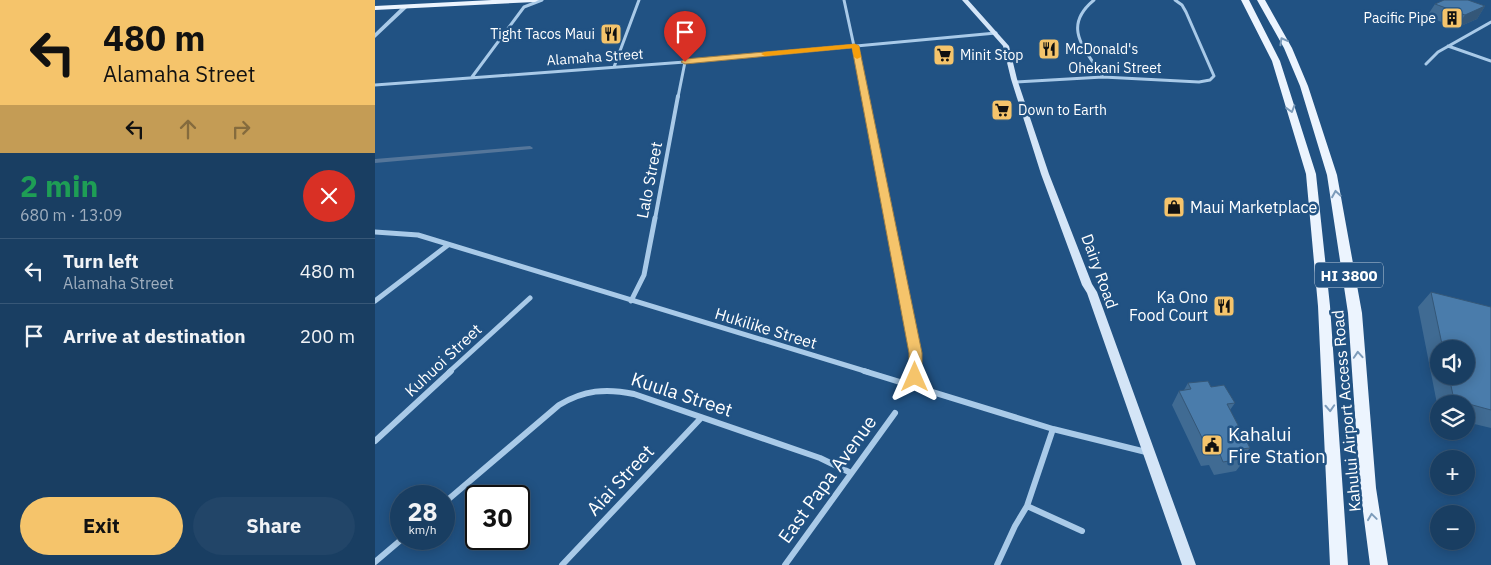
<!DOCTYPE html>
<html lang="en">
<head>
<meta charset="utf-8">
<style>
  :root { --surface:#193e62; --page:#224568; --text:#f1f3f6; --muted:#9faebe; --line:#375777; --accent:#f5c46b }
  body { margin:0; font-family:"IBM Plex Sans",sans-serif; background:var(--page); color:var(--text); height:100vh; display:flex; flex-direction:column; font-size:19px; white-space:nowrap }
  * { box-sizing:border-box; margin:0 }
  p { font-size:16px; color:var(--muted) }
  .icon { flex:none; width:28px; height:28px; fill:none; stroke:currentColor; stroke-width:2; stroke-linecap:round; stroke-linejoin:round }
  .map { position:relative; flex:1; overflow:hidden }
  .panel { display:flex; flex-direction:column; background:var(--surface); width:375px }
  .panel>* { flex:none }
  .guide { background:#f5c46b; color:#111; overflow:hidden }
  .buttons { position:absolute; left:1055px; top:340px; display:grid; gap:10px }
  .buttons a { display:grid; place-items:center; width:45px; height:45px; border-radius:50%; background:var(--surface); box-shadow:0 2px 12px #0003,0 0 0 1px var(--line); font-size:25px }
  .speed { position:absolute; left:15px; top:485px; display:flex; gap:10px; font-size:25px; font-weight:700; text-align:center }
  .speed>* { display:grid; place-content:center; width:65px; height:65px; border-radius:50%; background:var(--surface); box-shadow:0 2px 12px #0003,0 0 0 1px var(--line); line-height:1 }
  .speed small { font-size:12px; font-weight:400 }
  .speed .limit { border:2px solid #111; border-radius:8px; background:#fff; color:#111 }
  .pin { position:absolute; display:grid; place-items:center; width:42px; height:42px; color:#fff; margin:-51px -21px; border-radius:50% 50% 50% 0; rotate:-45deg; box-shadow:0 0 5px #0007 }
  .pin .icon { rotate:45deg }
  .me { position:absolute; width:55px; margin:-28px; rotate:0deg; stroke-linejoin:round; filter:drop-shadow(0 0 4px #0008) }
  .turn { display:flex; align-items:center; gap:18px; height:105px; padding:0 20px; font-size:22px }
  .turn .icon { width:65px; height:65px; stroke-width:2.5 }
  .turn b { display:block; font-size:35px; line-height:42px }
  .lanes { display:flex; align-items:center; height:48px; padding:0 20px; background:#0003; justify-content:center; gap:25px; direction:ltr }
  .lanes .off { opacity:.35 }
  .round { display:grid; place-items:center; flex:none; width:52px; height:52px; border-radius:26px; background:var(--page) }
  .headline { display:flex; align-items:center; justify-content:space-between; height:85px; padding:0 20px }
  h1 { font-size:30px; font-weight:800; line-height:38px; color:#1e9e55 }
  .cta { display:flex; gap:10px; margin-top:auto; padding:10px 20px }
  .cta a { flex:1; height:58px; border-radius:30px; background:var(--accent); color:#111; font-size:20px; font-weight:800; line-height:58px; text-align:center }
  .cta a+a { background:var(--page); color:var(--text) }
  ul { padding:0; list-style:none }
  li { display:flex; align-items:center; gap:15px; height:65px; padding:0 20px; border-top:1px solid var(--line) }
  li div { flex:1 }
  li b { display:block; font-size:19px }
  li em { font-style:normal }
  main { display:flex; flex:1; min-height:0 }
  .map>svg:first-child { display:block }
</style>
</head>
<body>
<main>
<section class="panel">
<div class="guide">
<div class="turn"><svg class="icon" aria-label="left" viewBox="0 0 24 24"><path d="M17 20v-9H6M10 6l-5 5 5 5"/></svg><div><b>480 m</b>Alamaha Street</div></div>
<div class="lanes"><svg class="icon" aria-label="left" viewBox="0 0 24 24"><path d="M17 20v-9H6M10 6l-5 5 5 5"/></svg><svg class="icon off" aria-label="ahead" viewBox="0 0 24 24"><path d="M12 20V5M6 11l6-6 6 6"/></svg><svg class="icon off" aria-label="right" viewBox="0 0 24 24"><path d="M7 20v-9h11M14 6l5 5-5 5"/></svg></div>
</div>
<div class="headline"><div><h1>2 min</h1><p>680 m · 13:09</p></div><a class="round" style="background:#d93025;color:#fff"><svg class="icon" aria-label="close" viewBox="0 0 24 24"><path d="M6 6l12 12M18 6L6 18"/></svg></a></div>
<ul>
<li><svg class="icon" aria-label="left" viewBox="0 0 24 24"><path d="M17 20v-9H6M10 6l-5 5 5 5"/></svg><div><b>Turn left</b><p>Alamaha Street</p></div><em>480 m</em></li>
<li><svg class="icon" aria-label="arrive" viewBox="0 0 24 24"><path d="M6 21V4h12l-3 4 3 4H6"/></svg><div><b>Arrive at destination</b></div><em>200 m</em></li>
</ul>
<div class="cta"><a>Exit</a><a>Share</a></div>
</section>
<div class="map">
<svg width="1116" height="565" viewBox="0 0 1116 565">
  <rect width="100%" height="100%" fill="#215283"/>
  <g fill="none" stroke-linecap="round" stroke-linejoin="round">
    <path fill="#55769a" fill-rule="evenodd" d="M155 146 158 148 157 149 0 163V159Z"/>
    <path stroke="#a9cae8" stroke-width="3" d="M469 0 490 97
      M719 0C686 27 710 49 728 77
      M1073 46 1116 61
      M1051 64 1063 52 1116 22
      M239 67 264 0
      M97 77 149 7 167 0
      M641 82 728 77 824 82 835 80 839 76 811 12 807 5 800 0
      M0 85 310 62 621 33
      M303 97 310 62"/>
    <path stroke="#a9cae8" stroke-width="4" d="M490 96 514 219
      M280 219 303 96"/>
    <path stroke="#a9cae8" stroke-width="5" d="M514 218 541 353V372
      M0 232 43 235 493 372
      M0 301 73 245
      M256 301 269 275 280 218
      M74 372 155 298"/>
    <path stroke="#a9cae8" stroke-width="6" d="M489 371 678 429 771 452
      M537 386 541 371
      M0 441 76 371
      M69 503 184 405C209 390 231 388 259 394L445 458 476 473
      M652 506 707 531
      M0 562 27 539
      M187 565 326 418
      M410 565 520 413
      M622 565 640 526 652 506 678 429"/>
    <path fill="#a9cae8" fill-rule="evenodd" d="M28 6 33 7 0 38V33Z"/>
    <path fill="#d4e5f7" fill-rule="evenodd" d="M587 0H593L634 46 642 79 674 174 717 284 722 292 821 565H807L712 293 707 285 666 174 636 79 628 46Z"/>
    <path fill="#ecf4fe" fill-rule="evenodd" d="M117 0H164L160 2 0 10V6Z
      M866 0H874L905 61 941 174 955 306 973 565H955L943 306 931 174 897 61Z
      M882 0H890L917 48 933 86 962 175 987 313 1001 488 1013 565H995L985 488 973 313 952 175 925 86 909 48Z"/>
  </g>
  <path fill="#406b93" fill-rule="evenodd" d="M1060 4 1110 6 1102 19 1081 28 1052 16Z
    M1056 292 1116 307V428L1091 422V404H1064V414L1043 307ZM1064 349H1091V376H1064Z
    M813 383 836 387 860 403 855 410 875 448 869 455 871 458 861 471 839 475 834 465 826 466 797 405 804 391 809 390Z"/>
  <path fill="#345778" d="M1110 6 1102 19 1081 28 1090 15Z"/>
  <path fill="#4a7cab" stroke="#345778" d="M1069 0H1093L1110 6 1090 15 1060 4Z
    M1056 292 1116 307V410L1079 400 1074 376H1091V349H1068Z
    M833 381 836 387 849 385 860 403 852 404 875 448 866 449 871 458 848 462 844 452 835 454 804 391 816 389 813 383Z"/>
  <defs><path id="oneway-chevron" d="M-2-3.5L2.5 0L-2 3.5" fill="none" stroke-width="1.6" stroke-linecap="round" stroke-linejoin="round" transform="scale(1.25)"/></defs>
  <g stroke="#7c9bba">
    <use href="#oneway-chevron" transform="translate(908 41) rotate(-119)"/>
    <use href="#oneway-chevron" transform="translate(916 109) rotate(73)"/>
    <use href="#oneway-chevron" transform="translate(961 194) rotate(-99)"/>
    <use href="#oneway-chevron" transform="translate(983 355) rotate(-94)"/>
    <use href="#oneway-chevron" transform="translate(955 408) rotate(87)"/>
    <use href="#oneway-chevron" transform="translate(997 517) rotate(-98)"/>
  </g>
  <path fill="#f5c46b" stroke="#9f7f46" d="M480 44 484 46 547 353V377L545 381 540 382 536 381 534 377V353L477 48 310 64 306 62 310 59Z"/>
  <path fill="#f59e0b" d="M480 44 484 46 486 57 482 59 479 57 477 48 390 56 386 54 390 52Z"/>
  <defs>
    <g id="building-square" transform="scale(1.125)"><rect x="-9" y="-9" width="18" height="18" rx="4" fill="#f5c46b" stroke="#215283"/><path d="M-4-6H4V6H1V3H-1V6H-4ZM-2.5-4.3h1.7v1.8h-1.7ZM.8-4.3h1.7v1.8H.8ZM-2.5-1h1.7V.8h-1.7ZM.8-1h1.7V.8H.8Z" fill="#111"/></g>
    <g id="restaurant-square" transform="scale(1.125)"><rect x="-9" y="-9" width="18" height="18" rx="4" fill="#f5c46b" stroke="#215283"/><path d="M-5-6h1v4h1v-4h1v4h1v-4h1v5L-1.5 .5V6h-2V.5L-5-1ZM5-6V6H3V1.5H1.5Q1.5-4 5-6Z" fill="#111"/></g>
    <g id="supermarket-square" transform="scale(1.125)"><rect x="-9" y="-9" width="18" height="18" rx="4" fill="#f5c46b" stroke="#215283"/><path d="M-6-5.5h2.5l.6 2H6L4.5 2H-2.5L-4.4-4H-6ZM-1.5 3.2a1.3 1.3 0 1 0 .1 0ZM3 3.2a1.3 1.3 0 1 0 .1 0Z" fill="#111"/></g>
    <g id="shop-square" transform="scale(1.125)"><rect x="-9" y="-9" width="18" height="18" rx="4" fill="#f5c46b" stroke="#215283"/><path d="M-5-2.5h2.3a2.7 3.5 0 0 1 5.4 0H5L5.5 6h-11ZM-1.5-2.5h3a1.5 2.3 0 0 0-3 0Z" fill="#111"/></g>
    <g id="civic-square" transform="scale(1.125)"><rect x="-9" y="-9" width="18" height="18" rx="4" fill="#f5c46b" stroke="#215283"/><path d="M-.6-6.5H3V-4.5H.6V-3L4-1V1h2V6H-6V1h2V-1L-.6-3ZM-1.2 2.5V6h2.4V2.5Z" fill="#111"/></g>
  </defs>
  <g fill-rule="evenodd">
    <use href="#building-square" x="1077" y="18"/>
    <use href="#restaurant-square" x="236" y="34"/>
    <use href="#restaurant-square" x="674" y="49"/>
    <use href="#supermarket-square" x="569" y="55"/>
    <use href="#supermarket-square" x="627" y="110"/>
    <use href="#shop-square" x="799" y="207"/>
    <use href="#restaurant-square" x="849" y="306"/>
    <use href="#civic-square" x="837" y="445"/>
  </g>
  <g text-anchor="middle" dominant-baseline="central" stroke-width="5" stroke-linejoin="round" paint-order="stroke">
    <g font-size="14" fill="#fff" stroke="#215283" text-anchor="start">
      <text x="1061" y="18" text-anchor="end">Pacific Pipe</text>
      <text x="220" y="34" text-anchor="end">Tight Tacos Maui</text>
      <text x="690" y="49">McDonald's</text>
      <text x="585" y="55">Minit Stop</text>
      <text x="643" y="110">Down to Earth</text>
    </g>
    <g font-size="14" fill="#fff" stroke="#215283">
      <text transform="translate(220 57) rotate(-4)">Alamaha Street</text>
      <text x="740" y="68">Ohekani Street</text>
    </g>
    <rect fill="#215283" stroke="#bccbda" stroke-width="1" x="940" y="262.5" width="68" height="25" rx="4"/>
    <g font-size="15" font-weight="bold" fill="#fff">
      <text x="974" y="275">HI 3800</text>
    </g>
    <g font-size="16" fill="#fff" stroke="#215283">
      <text transform="translate(274 180) rotate(-79)">Lalo Street</text>
      <text transform="translate(725 271) rotate(70)">Dairy Road</text>
      <text transform="translate(391 328) rotate(17)">Hukilike Street</text>
      <text transform="translate(68 360) rotate(-43)">Kuhuoi Street</text>
      <text transform="translate(971 411) rotate(-95)">Kahului Airport Access Road</text>
    </g>
    <g font-size="16" fill="#fff" stroke="#215283" text-anchor="start">
      <text x="815" y="207">Maui Marketplace</text>
      <text x="833" y="297" text-anchor="end">Ka Ono<tspan x="833" dy="18">Food Court</tspan></text>
    </g>
    <g font-size="19" fill="#fff" stroke="#215283">
      <text transform="translate(307 394) rotate(18)">Kuula Street</text>
      <text transform="translate(452 479) rotate(-54)">East Papa Avenue</text>
      <text transform="translate(245 480) rotate(-47)">Aiai Street</text>
    </g>
    <g font-size="19" fill="#fff" stroke="#215283" text-anchor="start">
      <text x="853" y="434">Kahalui<tspan x="853" dy="22">Fire Station</tspan></text>
    </g>
  </g>
</svg>
<div class="buttons">
<a><svg class="icon" aria-label="sound" viewBox="0 0 24 24"><path d="M4 9h4l5-4v14l-5-4H4zM17 9q2 3 0 6"/></svg></a>
<a><svg class="icon" aria-label="layers" viewBox="0 0 24 24"><path d="M12 4l9 5-9 5-9-5zM3 14l9 5 9-5"/></svg></a>
<a>+</a>
<a>−</a>
</div>
<div class="speed"><div>28<small>km/h</small></div><div class="limit">30</div></div>
<div class="pin" style="left:310px;top:62px;background:#d93025"><svg class="icon" aria-label="arrive" viewBox="0 0 24 24"><path d="M6 21V4h12l-3 4 3 4H6"/></svg></div>
<svg class="me" style="left:540px;top:377px" viewBox="-20 -20 40 40"><path d="M0-17L14 15 0 8-14 15z" fill="#f5c46b" stroke="#fff" stroke-width="4"/></svg>
</div>
</main>
</body>
</html>
